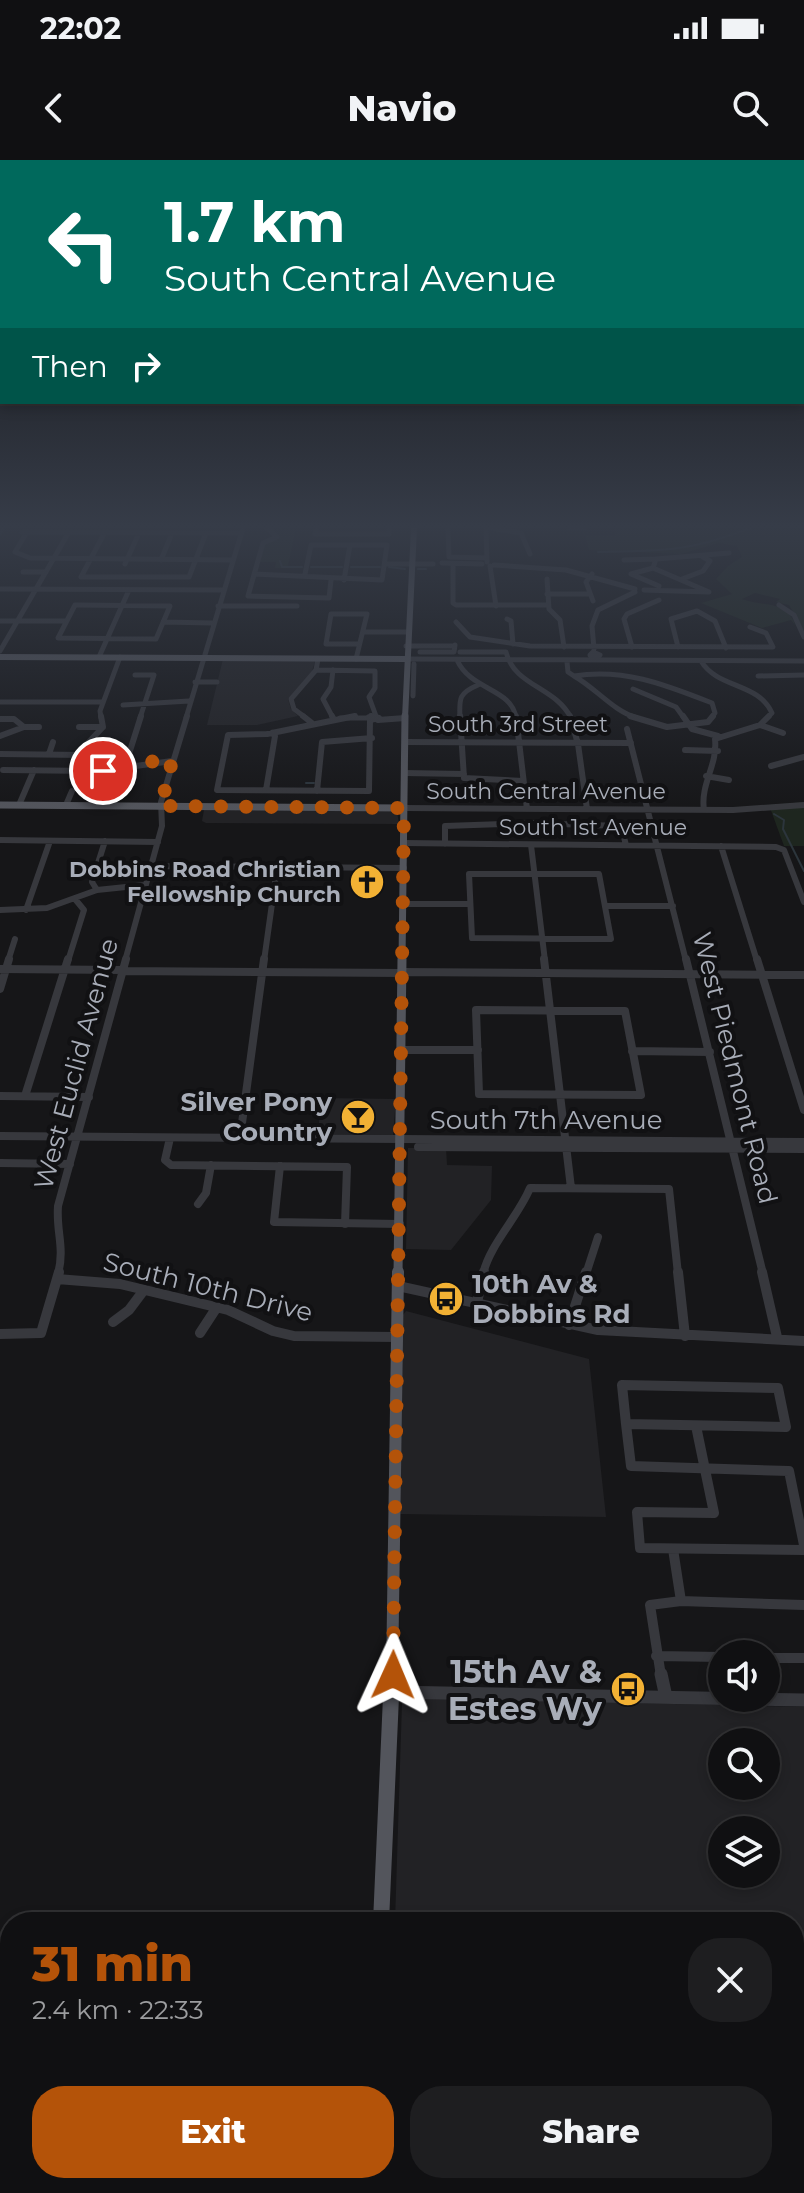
<!DOCTYPE html>
<html lang="en">
<head>
<meta charset="utf-8">
<style>
  :root { --surface:#101012; --page:#1e1e20; --text:#f1f3f6; --muted:#9c9d9f; --line:#303032; --accent:#b45309 }
  body { margin:0; font-family:Montserrat,sans-serif; background:var(--page); color:var(--text); height:100vh; display:flex; flex-direction:column; font-size:30px; white-space:nowrap }
  * { box-sizing:border-box; margin:0 }
  p { font-size:26px; color:var(--muted) }
  .icon { flex:none; width:44px; height:44px; fill:none; stroke:currentColor; stroke-width:2; stroke-linecap:round; stroke-linejoin:round }
  .map { position:relative; flex:1; overflow:hidden }
  .sheet { position:absolute; left:0px; top:1752px; width:804px; height:282px; display:flex; flex-direction:column; background:var(--surface); border-radius:32px 32px 0 0; box-shadow:0 4px 12px #0003,0 0 0 2px var(--line) }
  .sheet>* { flex:none }
  .banner { position:absolute; left:0px; top:0px; width:804px; height:244px; box-shadow:0 4px 12px #0003,0 0 0 2px var(--line); background:#00695c; color:#fff; overflow:hidden }
  .controls { position:absolute; left:708px; top:1480px; display:grid; gap:16px }
  .controls a { display:grid; place-items:center; width:72px; height:72px; border-radius:50%; background:var(--surface); box-shadow:0 4px 12px #0003,0 0 0 2px var(--line); font-size:40px }
  .pin { position:absolute; display:grid; place-items:center; width:68px; height:68px; color:#fff; margin:-34px; border:4px solid #fff; border-radius:50%; box-shadow:0 2px 8px #0007 }
  .me { position:absolute; width:88px; margin:-44px; rotate:1deg; stroke-linejoin:round; filter:drop-shadow(0 0 6px #0008) }
  .turn { display:flex; align-items:center; gap:28px; height:168px; padding:0 32px; font-size:36px }
  .turn .icon { width:104px; height:104px; stroke-width:2.5 }
  .turn b { display:block; font-size:56px; line-height:68px }
  .then { display:flex; align-items:center; height:76px; padding:0 32px; background:#0003; gap:16px; font-size:30px }
  .round { display:grid; place-items:center; flex:none; width:84px; height:84px; border-radius:32px; background:var(--page) }
  .headline { display:flex; align-items:center; justify-content:space-between; height:136px; padding:0 32px }
  h1 { font-size:48px; font-weight:800; line-height:60px; color:var(--accent) }
  .cta { display:flex; gap:16px; margin-top:auto; padding:16px 32px }
  .cta a { flex:1; height:92px; border-radius:32px; background:var(--accent); color:#fff; font-size:32px; font-weight:800; line-height:92px; text-align:center }
  .cta a+a { background:var(--page); color:var(--text) }
  .status { display:flex; justify-content:space-between; align-items:center; height:56px; padding:0 40px; background:var(--surface); direction:ltr }
  .status svg { height:22px; fill:currentColor }
  header { display:flex; justify-content:space-between; align-items:center; height:104px; padding:0 32px; background:var(--surface); font-size:36px; font-weight:800 }
  .map>svg:first-child { display:block }
</style>
</head>
<body>
<div class="status"><b>22:02</b><svg viewBox="0 0 49 12"><path d="M0 12V9h3v3zM5 12V6h3v6zM10 12V3h3v9zM15 12V0h3v12zM26 1h20v11H26zM47 4h2v5h-2z"/></svg></div>
<header><svg class="icon" aria-label="back" viewBox="0 0 24 24"><path d="M15 5l-7 7 7 7"/></svg>Navio<svg class="icon" aria-label="search" viewBox="0 0 24 24"><circle cx="10" cy="10" r="6"/><path d="M15 15l6 6"/></svg></header>
<div class="map">
<svg width="804" height="2033" viewBox="0 0 804 2033">
  <rect width="100%" height="100%" fill="#161618"/>
  <path fill="#222225" fill-rule="evenodd" d="M223 499 315 501 312 511 288 539 291 549 298 556 257 565H207Z
    M204 650 397 651 399 664 206 663 202 661Z
    M321 938 396 939 393 975 318 974Z
    M408 988H446L447 1005 492 1006 491 1040 451 1090 406 1089Z
    M406 1151 589 1199 606 1357 400 1354 403 1155Z
    M412 1538 804 1547V1773H794V1762H395L402 1543ZM722 1582H766V1626H722ZM722 1670H766V1714H722Z"/>
  <path fill="#1e261f" d="M269 368H296L288 406 305 408H275L276 402H259L264 383 275 380Z
    M614 368H804V471L789 445 776 442 780 439 755 433 742 439C762 447 788 440 795 465L791 460 762 468 701 443 732 434 716 419 728 406 742 397 737 386 719 383 681 394 589 390 585 375H615Z
    M804 642V686H784L769 645Z"/>
  <g fill="none" stroke-linecap="round" stroke-linejoin="round">
    <path stroke="#2c353c" stroke-width="2" d="M598 392C662 391 689 392 750 368
      M280 401 282 407H302
      M311 407H342
      M351 407H380
      M389 407 405 409
      M418 409H426
      M306 623H314
      M774 654 784 660 783 669 804 711"/>
    <path stroke="#2c353c" stroke-width="3" d="M0 374 4 368"/>
    <path stroke="#37383d" stroke-width="5" d="M267 368 277 377 263 383 248 436 329 438 331 420
      M317 368 315 374H389V368
      M448 368 449 397 487 398
      M486 368 487 402
      M491 368 521 373 530 394
      M570 368H584
      M22 372 241 373
      M27 372 15 392 30 398 232 400
      M105 372 81 417H189L206 373
      M161 400 172 373
      M624 400 656 399
      M442 403 482 404
      M125 404 139 373
      M385 404H433
      M453 404V443L456 445H548
      M494 405 566 410 635 429
      M490 406 496 446
      M653 408 631 414 659 426
      M23 412H46
      M254 414 382 420 387 385H311L305 414
      M592 414 586 422 593 441
      M547 419 549 449 560 460 564 487
      M682 419 703 411 710 401 703 397
      M344 420 350 385
      M0 429 223 430
      M644 430 709 432 653 408 656 399 729 393
      M547 434H589
      M75 445H78L170 446 156 479 58 478Z
      M779 445 794 455 804 477
      M218 446H297
      M507 459 511 461 513 484
      M0 461H66
      M163 462 212 463
      M456 462 470 477 530 486 773 487 766 473 750 467
      M364 472H407
      M406 486H454
      M632 487 624 459 627 454 659 440
      M678 487 671 459 697 451 715 461 726 488
      M594 489 592 466 598 450 635 432
      M0 491 69 372
      M420 492H454L455 485
      M460 492H506C514 526 556 527 571 558
      M593 492 600 495H590Z
      M99 497 129 430
      M356 499 367 454H331L326 484H359
      M406 499 804 501
      M457 500C471 531 512 528 516 558
      M701 501C718 529 758 522 772 553L767 558
      M567 502 568 512 574 516
      M316 510 375 511V528L369 537 376 556
      M135 515H154L140 558
      M574 516C597 529 613 551 637 558
      M574 516C625 508 666 525 712 543L715 553 711 558
      M758 516 804 515
      M195 522H217
      M633 529 676 547 684 558
      M413 536 414 504
      M0 542H102
      M123 545 189 541
      M101 558 100 551 120 497
      M186 558 243 368
      M306 558 294 549 291 539 316 510 318 499
      M333 558 323 539 331 527 333 510
      M340 558H379
      M460 558C459 538 459 533 478 525"/>
    <path stroke="#37383d" stroke-width="6" d="M303 556 312 563
      M332 556 334 560
      M355 556 267 574 228 575 217 630 369 631 370 560
      M460 556 464 618 523 621
      M516 556 527 649
      M570 556 578 584 587 649
      M630 556 667 567 708 562 713 556
      M683 556 692 569 718 576
      M369 557 370 560
      M0 559H14L24 567 0 576
      M370 560 379 558 371 556
      M378 560 405 558
      M760 565 783 573
      M24 567H39
      M79 567H103
      M627 569 686 801
      M405 582 631 583
      M685 590 718 591
      M0 594 83 595
      M49 594 53 582
      M134 604 128 597 141 556
      M771 606 804 597
      M3 610 95 611
      M77 611 86 585 103 567 101 556
      M99 611 172 601
      M404 613 464 614
      M706 616 729 620
      M266 630 275 576 272 573
      M317 631 322 582 372 578
      M19 645 34 610
      M66 645 72 631
      M113 645 118 631
      M404 648 733 650 804 645
      M704 650C700 624 718 605 715 579L760 565 769 556
      M0 680 158 682
      M404 683 776 687 784 690 804 742
      M445 684V666L528 663 621 666 626 685
      M531 685 545 801
      M721 686 757 801
      M150 706 404 708
      M469 714H599L611 779 472 778Z
      M97 730 92 722 105 681
      M403 744H470
      M606 746H673
      M0 750 47 748 97 730 145 725
      M26 750 50 681
      M8 801 15 779
      M68 801 84 750 75 739
      M125 801 162 666 161 642 187 556
      M264 801 277 708"/>
    <path stroke="#37383d" stroke-width="8" d="M544 799 571 1028
      M686 799 763 1114
      M757 799 804 950
      M0 809 123 810
      M123 811 403 813
      M403 812 804 815
      M0 829 9 799
      M476 850 625 851 641 935 479 934Z
      M402 890H478
      M632 891 710 892
      M0 936 89 937
      M25 936 68 799
      M0 976 804 982
      M170 978 165 1000 171 1005 347 1007 345 1064
      M240 978 264 799
      M418 987 804 989
      M0 1003 70 1004
      M280 1006 274 1062 400 1064
      M198 1044 206 1033 211 1005
      M58 1114C65 1087 56 1072 58 1046L126 799
      M483 1114C490 1084 518 1057 530 1028L669 1029 678 1114
      M586 1114 598 1077"/>
    <path stroke="#37383d" stroke-width="10" d="M678 1112 685 1176
      M762 1112 777 1177
      M57 1119 120 1124 228 1150 273 1171 294 1176 397 1177
      M398 1126 598 1170 804 1181
      M477 1142 484 1112
      M113 1162 129 1150 144 1130
      M569 1165 586 1112
      M200 1173 217 1147
      M0 1174 41 1173 59 1112
      M622 1225 778 1228 786 1267 626 1264Z
      M626 1264 631 1306 789 1311 804 1385
      M696 1266 714 1353 637 1352 640 1388 804 1390
      M673 1389 681 1441
      M656 1496 722 1497
      M766 1498H804
      M661 1516 650 1445 681 1441 804 1445"/>
    <path stroke="#37383d" stroke-width="13" d="M661 1514 666 1537
      M392 1532 804 1540
      M794 1783 804 1784"/>
    <path stroke="#53555c" stroke-width="6" d="M0 497 406 499
      M405 558 414 368"/>
    <path stroke="#53555c" stroke-width="7" d="M0 645 404 648
      M402 801 405 556"/>
    <path stroke="#53555c" stroke-width="9" d="M398 1114 402 799"/>
    <path stroke="#53555c" stroke-width="12" d="M392 1516 398 1112"/>
    <path stroke="#53555c" stroke-width="16" d="M381 1762 392 1514
      M366 2024V2033"/>
  </g>
  <linearGradient id="sky" x2="0" y2="1"><stop stop-color="#0c0c0d"/><stop offset="0.56" stop-color="#363c48"/><stop offset="1" stop-color="#363c48" stop-opacity="0"/></linearGradient>
  <rect width="804" height="653" fill="url(#sky)"/>
  <g fill="none" stroke-linecap="round" stroke-linejoin="round">
    <path stroke="#b45309" stroke-width="14" stroke-dasharray="0 25.2" d="M103 611 139 602 172 601 161 646 404 648 393 1515"/>
  </g>
  <defs>
    <g id="church-disc" transform="scale(1.8)"><circle r="9.5" fill="#f2b134" stroke="#111113"/><path d="M-1.2-6h2.4v3.5h3.3v2.4h-3.3V6h-2.4V-.1h-3.3v-2.4h3.3Z" fill="#111"/></g>
    <g id="bar-disc" transform="scale(1.8)"><circle r="9.5" fill="#f2b134" stroke="#111113"/><path d="M-6-5H6L.8 .8V4.5H3.5V6h-7V4.5H-.8V.8Z" fill="#111"/></g>
    <g id="bus-disc" transform="scale(1.8)"><circle r="9.5" fill="#f2b134" stroke="#111113"/><path d="M-5-6H5V4H4V6H2V4H-2V6H-4V4H-5ZM-3.5-4V0h7V-4ZM-3.5 1.2v1.5H-2V1.2ZM2 1.2v1.5H3.5V1.2Z" fill="#111"/></g>
  </defs>
  <g fill-rule="evenodd">
    <use href="#church-disc" x="367" y="722"/>
    <use href="#bar-disc" x="358" y="957"/>
    <use href="#bus-disc" x="446" y="1139"/>
    <use href="#bus-disc" x="628" y="1529"/>
  </g>
  <g text-anchor="middle" dominant-baseline="central" stroke-width="8" stroke-linejoin="round" paint-order="stroke">
    <g font-size="22" fill="#a8adb8" stroke="#111113">
      <text x="518" y="564">South 3rd Street</text>
      <text x="546" y="631">South Central Avenue</text>
      <text x="593" y="667">South 1st Avenue</text>
    </g>
    <g font-size="22" font-weight="bold" fill="#a8adb8" stroke="#111113" text-anchor="end">
      <text x="341" y="709">Dobbins Road Christian<tspan x="341" dy="25">Fellowship Church</tspan></text>
    </g>
    <g font-size="26" fill="#a8adb8" stroke="#111113">
      <text transform="translate(76 904) rotate(-75)">West Euclid Avenue</text>
      <text transform="translate(735 908) rotate(76)">West Piedmont Road</text>
      <text x="546" y="960">South 7th Avenue</text>
      <text transform="translate(208 1127) rotate(14)">South 10th Drive</text>
    </g>
    <g font-size="26" font-weight="bold" fill="#a8adb8" stroke="#111113" text-anchor="end">
      <text x="332" y="942">Silver Pony<tspan x="332" dy="30">Country</tspan></text>
      <text x="472" y="1124" text-anchor="start">10th Av &amp;<tspan x="472" dy="30">Dobbins Rd</tspan></text>
    </g>
    <g font-size="32" font-weight="bold" fill="#a8adb8" stroke="#111113" text-anchor="end">
      <text x="602" y="1511">15th Av &amp;<tspan x="602" dy="37">Estes Wy</tspan></text>
    </g>
  </g>
</svg>
<div class="controls">
<a><svg class="icon" aria-label="sound" viewBox="0 0 24 24"><path d="M4 9h4l5-4v14l-5-4H4zM17 9q2 3 0 6"/></svg></a>
<a><svg class="icon" aria-label="search" viewBox="0 0 24 24"><circle cx="10" cy="10" r="6"/><path d="M15 15l6 6"/></svg></a>
<a><svg class="icon" aria-label="layers" viewBox="0 0 24 24"><path d="M12 4l9 5-9 5-9-5zM3 14l9 5 9-5"/></svg></a>
</div>
<div class="pin" style="left:103px;top:611px;background:#d93025"><svg class="icon" aria-label="arrive" viewBox="0 0 24 24"><path d="M6 21V4h12l-3 4 3 4H6"/></svg></div>
<svg class="me" style="left:393px;top:1515px" viewBox="-20 -20 40 40"><path d="M0-17L14 15 0 8-14 15z" fill="#b45309" stroke="#fff" stroke-width="4"/></svg>
<div class="banner">
<div class="turn"><svg class="icon" aria-label="left" viewBox="0 0 24 24"><path d="M17 20v-9H6M10 6l-5 5 5 5"/></svg><div><b>1.7 km</b>South Central Avenue</div></div>
<div class="then">Then<svg class="icon" aria-label="right" viewBox="0 0 24 24"><path d="M7 20v-9h11M14 6l5 5-5 5"/></svg></div>
</div>
<section class="sheet">
<div class="headline"><div><h1>31 min</h1><p>2.4 km · 22:33</p></div><a class="round"><svg class="icon" aria-label="close" viewBox="0 0 24 24"><path d="M6 6l12 12M18 6L6 18"/></svg></a></div>
<div class="cta"><a>Exit</a><a>Share</a></div>
</section>
</div>
</body>
</html>
